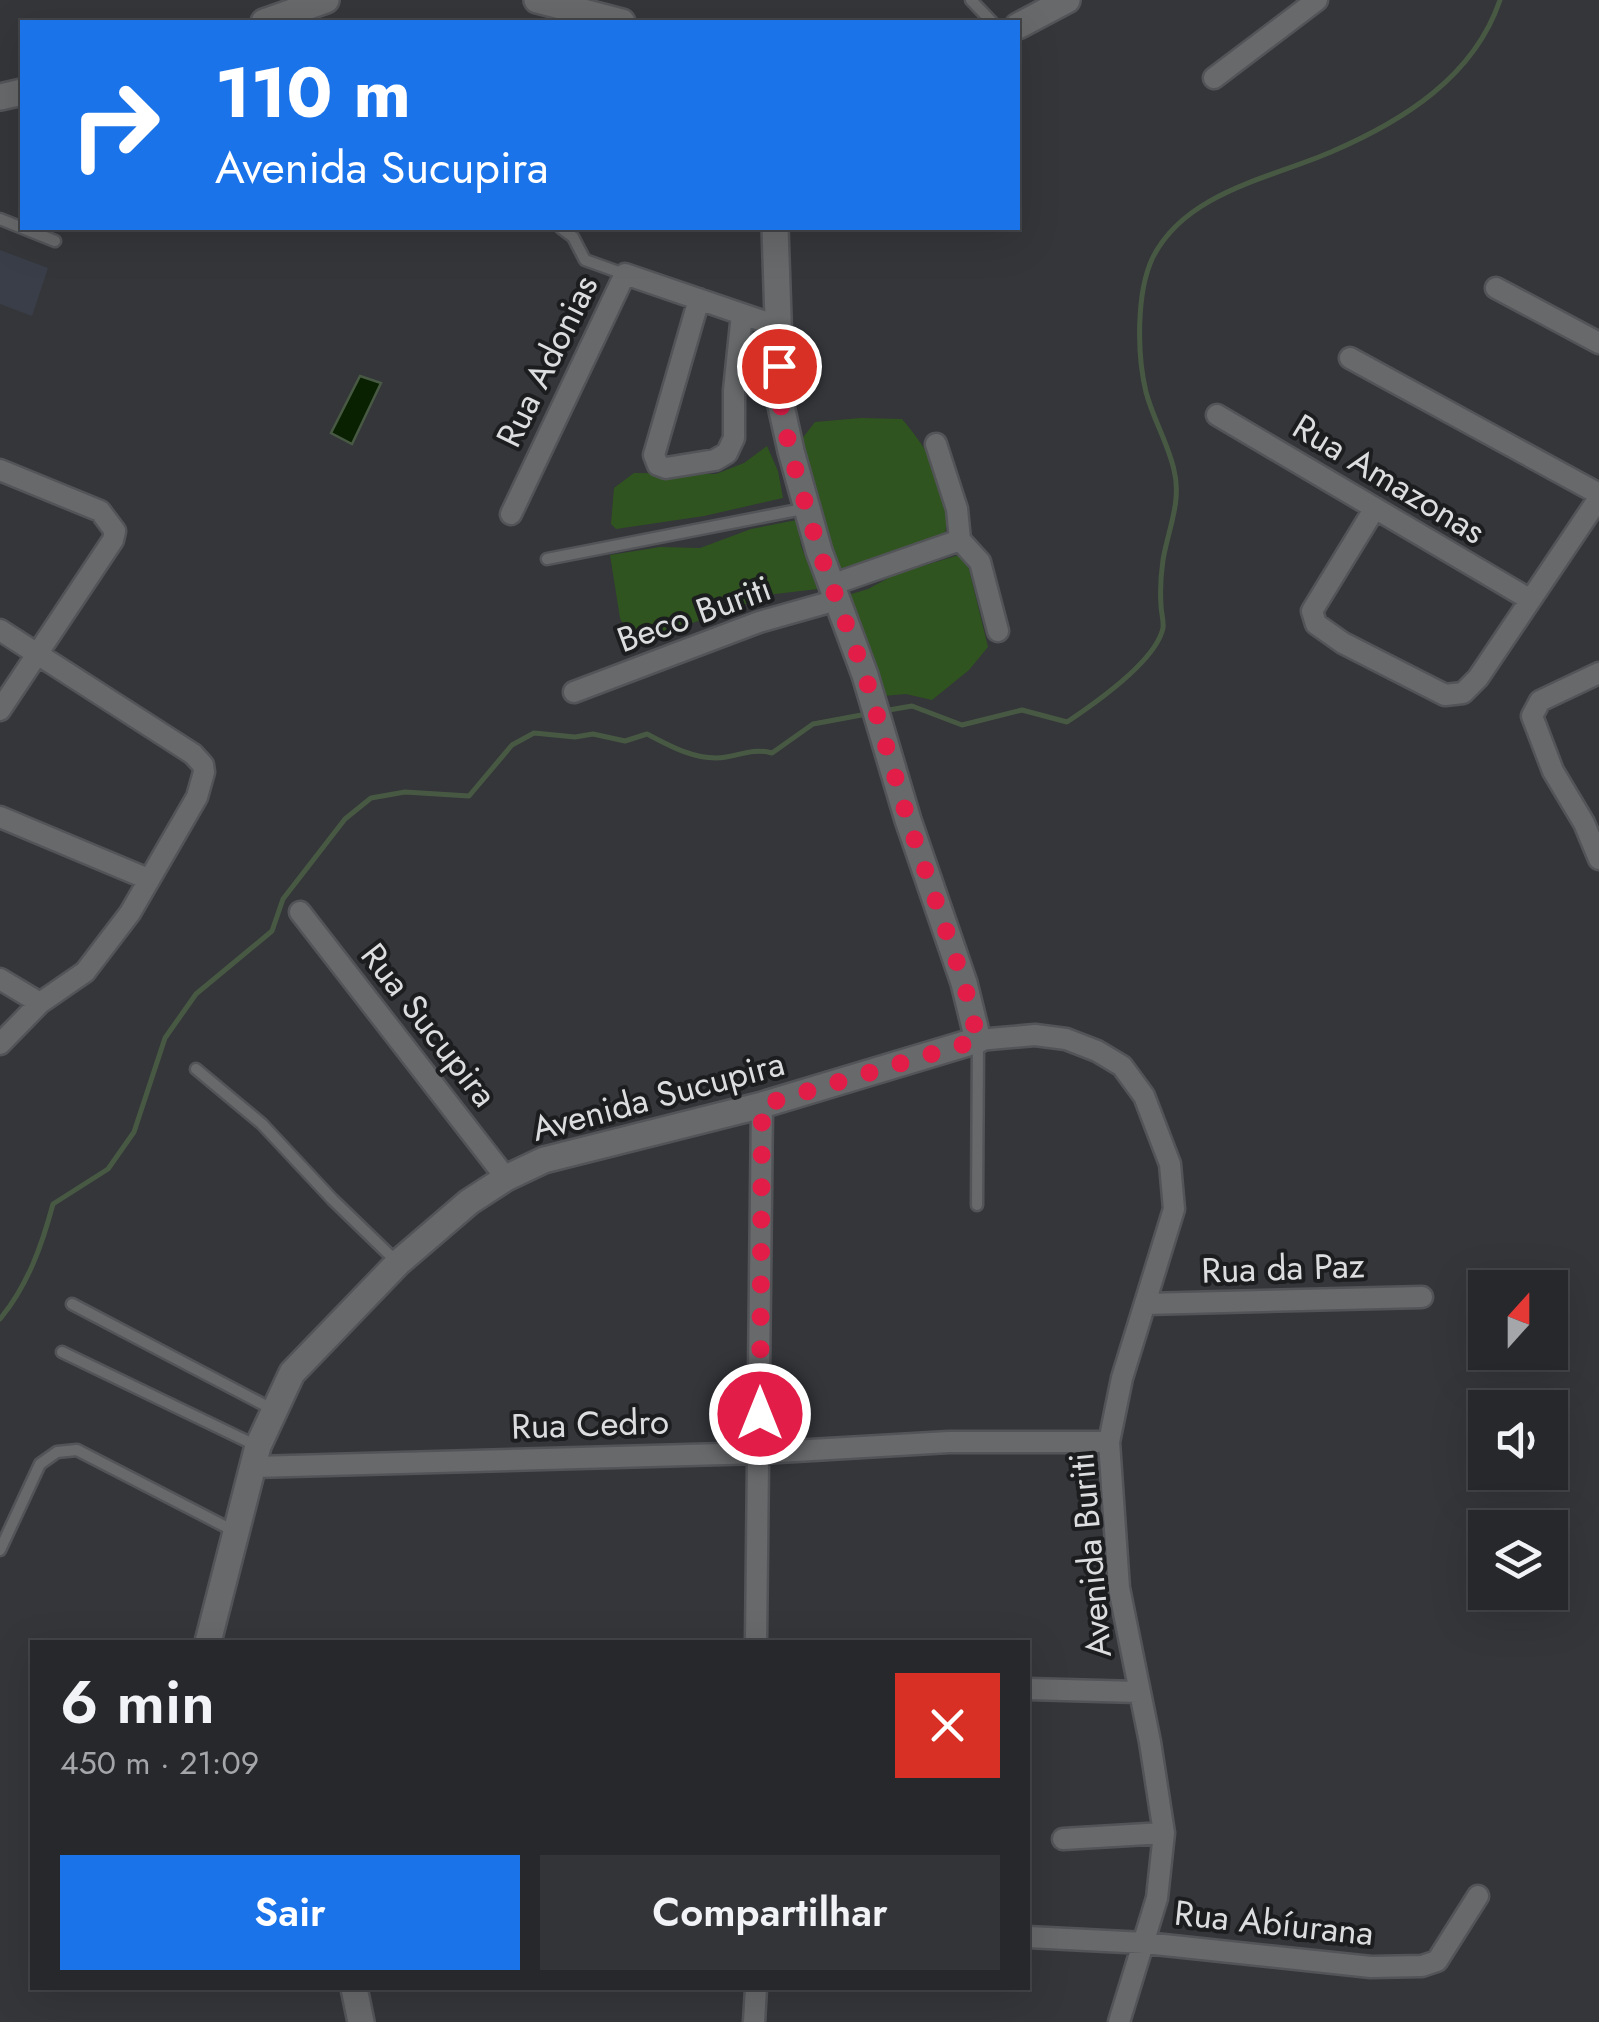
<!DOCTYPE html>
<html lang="pt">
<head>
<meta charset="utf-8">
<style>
  :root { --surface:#27282c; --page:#333438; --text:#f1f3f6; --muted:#a4a6a9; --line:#434448; --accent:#1a73e8 }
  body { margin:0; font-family:Jost,sans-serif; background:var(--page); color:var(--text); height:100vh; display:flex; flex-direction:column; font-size:38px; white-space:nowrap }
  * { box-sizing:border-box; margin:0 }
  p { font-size:32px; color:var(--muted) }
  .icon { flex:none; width:55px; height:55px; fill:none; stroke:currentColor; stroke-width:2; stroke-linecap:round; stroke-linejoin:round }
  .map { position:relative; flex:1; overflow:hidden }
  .sheet { position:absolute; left:30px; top:1640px; width:1000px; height:350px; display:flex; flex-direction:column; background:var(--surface); border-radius:0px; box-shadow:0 10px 40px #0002,0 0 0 2px var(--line) }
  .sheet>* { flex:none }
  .hud { position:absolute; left:20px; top:20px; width:1000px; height:210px; border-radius:0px; box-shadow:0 10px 40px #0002,0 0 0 2px var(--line); background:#1a73e8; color:#fff; overflow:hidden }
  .needle { width:65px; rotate:21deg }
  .controls { position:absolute; left:1468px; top:1270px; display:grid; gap:20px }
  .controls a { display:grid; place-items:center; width:100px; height:100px; border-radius:0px; background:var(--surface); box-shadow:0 10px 40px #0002,0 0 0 2px var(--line); font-size:50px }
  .pin { position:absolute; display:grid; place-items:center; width:85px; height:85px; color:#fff; margin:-42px; border:5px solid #fff; border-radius:50%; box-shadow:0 2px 10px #0007 }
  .me { position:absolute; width:110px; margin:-55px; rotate:0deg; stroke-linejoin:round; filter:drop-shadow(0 0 8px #0008) }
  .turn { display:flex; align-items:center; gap:35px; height:210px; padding:0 30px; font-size:45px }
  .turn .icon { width:130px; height:130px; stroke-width:2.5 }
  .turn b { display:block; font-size:70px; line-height:85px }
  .round { display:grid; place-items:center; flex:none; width:105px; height:105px; border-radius:0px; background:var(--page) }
  .head { display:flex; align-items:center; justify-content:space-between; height:170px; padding:0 30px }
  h1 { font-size:60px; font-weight:600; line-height:75px }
  .cta { display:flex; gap:20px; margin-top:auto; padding:20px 30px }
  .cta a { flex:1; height:115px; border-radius:0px; background:var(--accent); color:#fff; font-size:40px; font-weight:600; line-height:115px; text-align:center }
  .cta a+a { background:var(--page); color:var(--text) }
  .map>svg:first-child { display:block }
</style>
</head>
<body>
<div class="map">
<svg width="1599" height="2022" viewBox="0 0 1599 2022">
  <rect width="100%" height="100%" fill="#34363a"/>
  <path fill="#393e48" d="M0 250 48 268 32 316 0 304Z"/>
  <path fill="#30541f" d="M861 418 902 419C930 452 953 489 945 534L837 570 818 497 806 476 801 440 815 422Z
    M767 446 778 471 783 498 704 516 616 529 611 524 614 488 634 473 716 474 744 463Z
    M797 520 801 546 818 589 775 594 633 644 620 618 610 555 660 547 700 548 751 529Z
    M959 555 968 565 988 647 969 670 932 700 906 694 883 696 848 595 868 589 896 574Z"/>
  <path fill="#092100" stroke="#485943" stroke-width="2.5" d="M360 376 381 383 352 444 331 433Z"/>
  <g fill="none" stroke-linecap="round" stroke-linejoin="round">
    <path stroke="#485943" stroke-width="5" d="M883 711 912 706 962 725 1022 710 1067 722C1094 704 1156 661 1163 628 1164 621 1161 612 1161 605 1160 591 1161 574 1163 560 1168 530 1182 501 1174 470 1168 443 1153 419 1146 392 1137 355 1136 292 1153 257 1186 192 1271 178 1331 152 1403 121 1474 77 1500 0
      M0 1319C28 1285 42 1245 53 1204L108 1169 134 1132 165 1038 196 994 272 931 283 899 345 819 371 798 405 792 469 796 512 745 534 733 575 737 593 734 625 741 647 734C669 745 690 758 716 758 738 758 748 747 772 753L813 724 867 714"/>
    <g stroke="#525458" stroke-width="15">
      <path id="service" d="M971 0 992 22
        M0 219 55 241
        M561 228 573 237 585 260 624 274
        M547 559 808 508
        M196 1069 262 1124 332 1199 397 1262
        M977 1205 978 1041
        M72 1304 272 1409
        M62 1352 257 1446
        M0 1550 40 1464 57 1452 77 1450 234 1531"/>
    </g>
    <g stroke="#525458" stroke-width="25">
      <path id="minor" d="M1214 78 1317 0
        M1496 288 1599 343
        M699 299 654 455 658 465 666 468 715 460 727 453 734 438V390L742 314
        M1350 358 1599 494
        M1217 415 1529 599
        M936 444 957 509 960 540 980 562 998 631
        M0 470 100 511 115 531 113 540 0 710
        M1375 508 1312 611 1316 624 1343 643 1445 695 1463 693 1478 678 1599 498
        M511 514 625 274 777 326
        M831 585 960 540
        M0 630 193 754 203 765 204 772 197 797 130 913 85 972 40 1003 0 1044
        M1599 673 1540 701 1532 716 1553 771 1584 823 1599 859
        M574 692 759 622 837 600
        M0 817 148 879
        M300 912 506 1178
        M0 979 40 1003
        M978 1040 1035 1035 1066 1039 1097 1051 1122 1066 1144 1096 1170 1164 1174 1209 1122 1378 1109 1442 1119 1588 1150 1742 1164 1833 1157 1898 1119 2022
        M1146 1304 1422 1297
        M253 1467 760 1453 949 1442H1109
        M756 1642 762 1105
        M1028 1689 1138 1692
        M1063 1839 1164 1833
        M1028 1937 1145 1943 1371 1967 1422 1966 1437 1961 1478 1896
        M754 2022 756 1988"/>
    </g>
    <g stroke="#525458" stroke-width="30">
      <path id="tertiary" d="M537 0 622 22
        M264 22 326 0
        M1018 26 1067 0
        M0 97 22 92
        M208 1642 258 1446 292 1373 398 1263 469 1202 506 1178 544 1160 762 1105 978 1040 964 983 908 820 865 675 819 551 791 451 781 406 775 228
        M354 1988 361 2022"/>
    </g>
    <use href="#service" stroke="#68696b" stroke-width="10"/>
    <use href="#minor" stroke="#68696b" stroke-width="20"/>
    <use href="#tertiary" stroke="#68696b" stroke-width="25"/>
  </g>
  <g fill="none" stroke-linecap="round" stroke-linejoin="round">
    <path stroke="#e11d48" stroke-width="18" stroke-dasharray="0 32.4" d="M760 1414 762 1105 978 1040 964 983 908 820 865 675 819 551 790 451 781 406 779 366"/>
  </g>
  <g text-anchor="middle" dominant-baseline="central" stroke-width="8" stroke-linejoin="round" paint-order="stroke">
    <g font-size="35" fill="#dbdddf" stroke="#1c1d1f">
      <text transform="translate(547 361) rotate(-64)">Rua Adonias</text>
      <text transform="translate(1389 479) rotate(31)">Rua Amazonas</text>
      <text transform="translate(694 614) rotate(-20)">Beco Buriti</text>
      <text transform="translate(429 1025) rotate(52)">Rua Sucupira</text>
      <text transform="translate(658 1096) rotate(-15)">Avenida Sucupira</text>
      <text transform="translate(1283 1268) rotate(-2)">Rua da Paz</text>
      <text transform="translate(590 1424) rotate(-2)">Rua Cedro</text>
      <text transform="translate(1090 1555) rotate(-95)">Avenida Buriti</text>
      <text transform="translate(1274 1923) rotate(6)">Rua Abíurana</text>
    </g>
  </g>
</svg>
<div class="controls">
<a><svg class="needle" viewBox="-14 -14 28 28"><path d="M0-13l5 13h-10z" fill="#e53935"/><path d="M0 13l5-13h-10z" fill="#a4a6a9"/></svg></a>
<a><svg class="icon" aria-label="sound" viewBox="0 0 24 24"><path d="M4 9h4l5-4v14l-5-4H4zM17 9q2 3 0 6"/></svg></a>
<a><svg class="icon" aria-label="layers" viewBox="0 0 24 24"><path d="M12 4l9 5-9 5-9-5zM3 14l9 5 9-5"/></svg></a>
</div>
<div class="pin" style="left:779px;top:366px;background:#d93025"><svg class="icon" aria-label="arrive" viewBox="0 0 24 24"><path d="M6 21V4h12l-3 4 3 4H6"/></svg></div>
<svg class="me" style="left:760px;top:1414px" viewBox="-20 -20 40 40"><circle r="17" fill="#e11d48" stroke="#fff" stroke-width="3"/><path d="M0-11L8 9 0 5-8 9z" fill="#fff"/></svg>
<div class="hud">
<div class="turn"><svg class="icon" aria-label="right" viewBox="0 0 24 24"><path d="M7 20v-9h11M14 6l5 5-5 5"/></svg><div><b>110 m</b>Avenida Sucupira</div></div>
</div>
<section class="sheet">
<div class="head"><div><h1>6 min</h1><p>450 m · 21:09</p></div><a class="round" style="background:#d93025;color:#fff"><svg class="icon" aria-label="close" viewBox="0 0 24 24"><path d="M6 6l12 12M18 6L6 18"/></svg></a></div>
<div class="cta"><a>Sair</a><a>Compartilhar</a></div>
</section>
</div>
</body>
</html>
